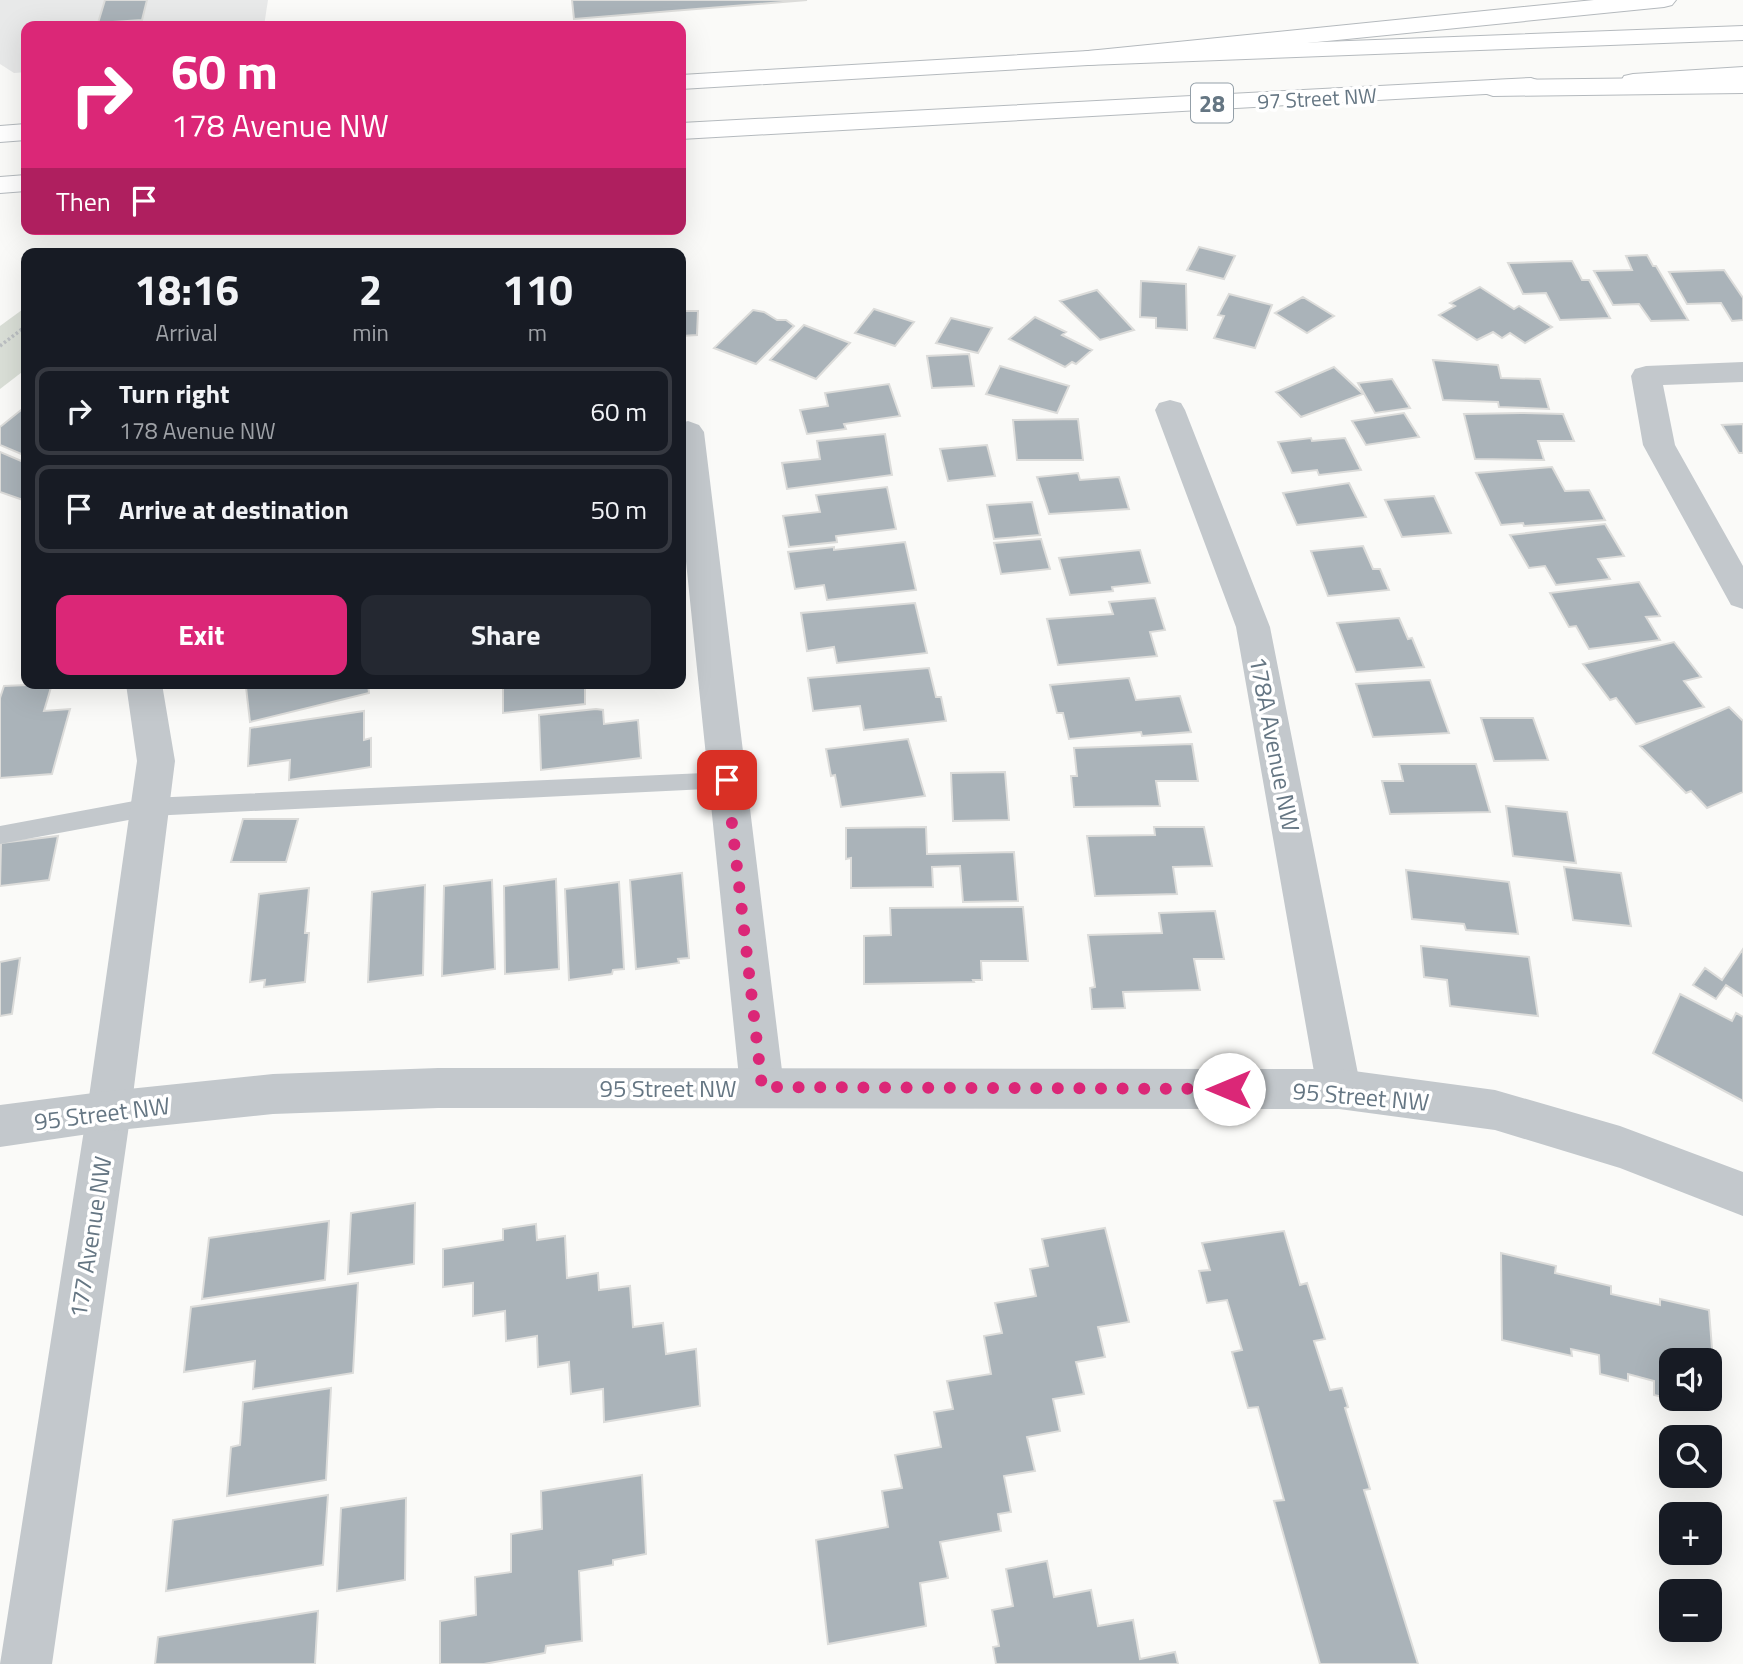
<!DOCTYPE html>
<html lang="en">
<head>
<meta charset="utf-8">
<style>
  :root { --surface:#171b24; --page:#242831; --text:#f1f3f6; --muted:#9ea1a6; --line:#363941; --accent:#db2777 }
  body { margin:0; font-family:"Titillium Web",sans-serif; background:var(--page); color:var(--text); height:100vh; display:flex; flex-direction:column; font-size:26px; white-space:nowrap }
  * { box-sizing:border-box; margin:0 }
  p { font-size:23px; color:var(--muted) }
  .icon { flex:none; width:38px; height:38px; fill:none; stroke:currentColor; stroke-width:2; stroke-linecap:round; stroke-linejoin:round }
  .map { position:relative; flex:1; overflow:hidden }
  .details { position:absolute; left:21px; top:248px; width:665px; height:441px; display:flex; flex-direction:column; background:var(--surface); border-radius:14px; box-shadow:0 7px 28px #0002 }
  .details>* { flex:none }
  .hud { position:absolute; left:21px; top:21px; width:665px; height:214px; border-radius:14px; box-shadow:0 7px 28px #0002; background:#db2777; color:#fff; overflow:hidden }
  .tools { position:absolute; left:1659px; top:1348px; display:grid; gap:14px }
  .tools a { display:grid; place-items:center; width:63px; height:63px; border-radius:14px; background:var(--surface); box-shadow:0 7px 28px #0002; font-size:35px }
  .pin { position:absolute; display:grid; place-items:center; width:60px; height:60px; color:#fff; margin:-30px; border-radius:14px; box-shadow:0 4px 10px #0006 }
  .me { position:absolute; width:77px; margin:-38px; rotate:270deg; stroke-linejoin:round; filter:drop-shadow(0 0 5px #0008) }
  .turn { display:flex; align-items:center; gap:24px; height:147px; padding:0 35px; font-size:32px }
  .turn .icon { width:91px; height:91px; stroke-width:2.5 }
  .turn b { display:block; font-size:49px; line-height:60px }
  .then { display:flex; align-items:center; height:66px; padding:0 35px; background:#0003; gap:14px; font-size:26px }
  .eta { display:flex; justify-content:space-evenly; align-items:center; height:119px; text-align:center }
  .eta b { font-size:42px; font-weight:700; line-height:49px }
  .action { display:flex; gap:14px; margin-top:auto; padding:14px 35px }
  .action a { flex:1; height:80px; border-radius:14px; background:var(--accent); color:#fff; font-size:28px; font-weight:700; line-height:80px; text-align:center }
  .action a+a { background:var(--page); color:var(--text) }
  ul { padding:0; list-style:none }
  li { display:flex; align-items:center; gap:21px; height:88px; margin:0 14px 10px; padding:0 21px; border:4px solid var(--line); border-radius:14px }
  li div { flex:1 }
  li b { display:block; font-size:26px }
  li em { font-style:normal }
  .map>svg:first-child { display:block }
</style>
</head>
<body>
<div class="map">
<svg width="1743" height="1664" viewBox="0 0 1743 1664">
  <rect width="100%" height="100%" fill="#fafaf8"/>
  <path fill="#e8e9e9" d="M0 0H268L264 26H26V72L14 73 0 64Z"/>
  <path fill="#dadfd7" d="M26 307V369L0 389V326Z"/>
  <path fill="#aab3b9" stroke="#dcdcda" stroke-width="2" d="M105 0H147L142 20 98 23Z
    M572 0H807L574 19Z
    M1199 247 1235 256 1224 279 1187 270Z
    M1647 255 1653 266H1656L1688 320 1651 321 1639 304 1613 305 1594 271 1632 270 1626 256Z
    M1572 261 1582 280H1589L1610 318 1560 320 1546 293 1523 294 1508 263Z
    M1724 270 1743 298V320L1732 321 1721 303 1687 304 1669 272Z
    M1141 281 1186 284 1187 330 1156 328V318L1140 317Z
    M1480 287 1514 309 1519 306 1552 327 1525 343 1510 333 1502 338 1493 332 1477 340 1439 315 1455 306 1450 303Z
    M1097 290 1134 330 1100 340 1060 301Z
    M1229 294 1272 305 1255 348 1214 338 1224 316 1218 315Z
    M1303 297 1334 316 1307 333 1275 313Z
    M874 309 914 322 895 346 855 333Z
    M753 310 764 312 777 320H786L794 326 756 364 714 348Z
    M681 311H698L697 335 681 336Z
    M1035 317 1066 332 1062 335 1092 350 1076 364 1072 362 1065 367 1009 339Z
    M951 318 992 328 978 353 936 343Z
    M804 325 850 343 816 379 770 360Z
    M969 354 974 386 932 388 927 356Z
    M1433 360 1498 365 1501 378 1540 379 1549 409 1499 407 1498 402 1443 400Z
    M1000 366 1069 386 1057 413 986 394Z
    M1334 367 1363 394 1301 417 1276 392Z
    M1392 379 1410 408 1375 413 1358 383Z
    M889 384 900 416 844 424 846 429 807 434 800 410 828 406 825 393Z
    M26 406V456L0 445V427Z
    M1404 413 1419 437 1366 445 1352 421Z
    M1521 413 1563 414 1574 441H1538L1544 460 1475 459 1464 414Z
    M1078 419 1083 460H1017L1013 420Z
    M1743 424V453H1739L1722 425Z
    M885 434 892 475 787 489 782 463 820 459 817 441Z
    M1311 438 1312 441 1345 438 1361 470 1319 475 1317 470 1292 473 1278 442Z
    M987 445 995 476 948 481 940 449Z
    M0 452 26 463V501L0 492Z
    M1552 467 1565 491 1589 490 1605 520 1524 526 1523 523 1501 525 1476 473Z
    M1078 473 1080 480 1119 477 1129 509 1049 514 1037 477Z
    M1349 483 1366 517 1297 525 1283 493Z
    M887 487 896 529 836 536 837 542 789 547 783 516 820 512 816 495Z
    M1434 496 1451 533 1402 537 1385 500Z
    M1032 502 1040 535 994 539 987 505Z
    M1605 524 1624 556 1598 559 1610 579 1556 585 1545 566 1529 568 1510 535Z
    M1041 539 1050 569 1001 574 994 543Z
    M905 542 916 590 827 600 824 585 795 589 788 552 834 547V550Z
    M1363 546 1373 569H1380L1389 590 1328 596 1311 551Z
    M1140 550 1150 583 1112 587 1113 591 1070 595 1059 558Z
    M1639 582 1660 616 1646 617 1660 640 1589 649 1576 626 1569 627 1550 593Z
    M1155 598 1165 630 1150 632 1157 656 1058 665 1047 619 1113 614 1109 602Z
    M915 603 927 653 837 663 834 647 807 651 801 613Z
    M1399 618 1408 639 1412 638 1424 667 1356 672 1337 623Z
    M1674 642 1701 677 1684 681 1704 707 1636 724 1616 698 1610 700 1583 664Z
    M929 668 936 697H941L946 721 864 730 860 706 813 711 808 678Z
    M1129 678 1136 700 1180 696 1191 732 1142 736 1141 732 1069 739 1063 713H1057L1050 685Z
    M1430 680 1449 733 1373 737 1356 684Z
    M52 684 44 711 70 709 52 774 0 778V698L4 686Z
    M259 684H368L369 693 250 722 246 687Z
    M503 684H621L585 688V704L503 713Z
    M1729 707 1743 721V792L1707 808 1691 791 1686 793 1640 746Z
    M596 709 603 710 604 724 638 720 641 758 541 770 539 715Z
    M364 711V740L371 738V767L289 780 290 760 248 766 250 728Z
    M1481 718H1533L1548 760 1494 761Z
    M908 739 925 796 841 807 835 775 831 776 826 749Z
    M1192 744 1198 781H1156L1160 806 1074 807 1071 776H1077L1074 748Z
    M1399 764H1476L1490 812 1390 814 1382 781H1403Z
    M1005 772 1009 820 953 821 951 773Z
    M1506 806 1567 812 1576 863 1513 856Z
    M243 819H298L286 862H231Z
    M926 827 927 854 1014 852 1018 901 963 902 960 866 932 867 933 887 851 888V858L846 859V828Z
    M1154 827H1204L1212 866 1173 867 1177 894 1095 896 1087 836 1155 835Z
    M58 836 49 880 0 886 1 843Z
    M1564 867 1621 873 1631 926 1573 920Z
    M1406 870 1509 882 1518 934 1466 930 1464 924 1412 919Z
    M682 873 689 958 678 959 679 963 636 969 630 880Z
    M556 879 559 969 505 974 504 886Z
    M492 880 495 969 442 976 444 886Z
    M619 882 624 969 613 970 612 974 569 980 565 889Z
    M425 885 423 975 368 982 372 892Z
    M309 888 305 933H309L305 982 264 987 265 980 250 982 259 894Z
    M1023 907 1028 961H981L982 980H973L974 982 864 984V936L891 935 890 908Z
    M1215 911 1224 959H1194L1200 990 1123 992 1125 1008 1092 1009 1090 988 1095 987 1088 935 1162 933 1159 913Z
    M1421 946 1529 957 1538 1016 1450 1006 1447 980 1424 977Z
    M1743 949V996L1726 985 1716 999 1693 985 1705 968 1722 980Z
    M20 958 12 1014 0 1016V962Z
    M1680 994 1732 1021 1736 1013 1743 1017V1101L1653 1053Z
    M415 1203 414 1264 348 1274 351 1213Z
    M329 1221 325 1280 202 1299 209 1238Z
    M536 1224 537 1240 565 1236 567 1278 598 1273 599 1290 630 1286 633 1327 663 1323 666 1354 696 1349 700 1406 604 1422 603 1389 571 1394 569 1362 538 1367 537 1336 506 1341 505 1311 473 1316V1283L443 1287V1249L503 1240V1229Z
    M1105 1228 1129 1322 1098 1327 1105 1357 1076 1362 1084 1394 1053 1399 1060 1431 1027 1437 1035 1471 1004 1476 1011 1512 998 1514 1001 1531 940 1542 948 1578 920 1583 926 1626 828 1644 816 1540 888 1527 882 1491 902 1488 895 1455 941 1447 934 1412 953 1409 947 1381 991 1374 984 1336 1002 1333 995 1303 1036 1296 1030 1269 1048 1266 1042 1239Z
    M1284 1231 1300 1285 1307 1283 1325 1339 1314 1341 1330 1390 1342 1388 1348 1407 1345 1408 1370 1489 1364 1490 1418 1664H1320L1274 1501 1284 1500 1258 1407 1248 1408 1232 1352 1242 1350 1227 1300 1207 1303 1199 1271 1210 1270 1202 1243Z
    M1501 1253 1556 1266 1555 1273 1611 1286V1294L1660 1305V1299L1709 1310 1716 1400 1708 1398 1710 1360H1671V1398H1684V1402L1654 1395V1381L1628 1374V1381L1600 1374 1599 1355 1571 1349 1572 1356 1502 1340Z
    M358 1283 353 1373 253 1389 255 1361 184 1372 191 1307Z
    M331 1388 326 1480 227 1496 231 1447 240 1445 243 1402Z
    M642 1475 646 1554 613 1560V1565L579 1571 582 1641 546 1646 545 1653 484 1664H440V1621L476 1615 475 1577 511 1572V1534L542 1529 541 1491Z
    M328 1495 323 1565 166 1591 173 1520Z
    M406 1498 405 1580 337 1591 341 1508Z
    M1047 1561 1054 1597 1091 1590 1098 1626 1133 1620 1140 1659 1175 1652 1178 1664H996L993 1647 999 1646 992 1610 1013 1606 1006 1569Z
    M318 1611 315 1664H155L158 1637Z"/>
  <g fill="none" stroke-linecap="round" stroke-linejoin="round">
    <g stroke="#b5babe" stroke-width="2">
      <path id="primary" d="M1743 26V40L1088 65 681 89V75L1088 51Z
        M1743 67V81L1633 88 1624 86 1621 81 1624 76 1633 74Z
        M1531 78 1540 81 1544 86 1540 91 681 139V123Z
        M26 124V140L0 142V126Z
        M26 175V191L0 193V177Z"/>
    </g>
    <g stroke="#b4b9bd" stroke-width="2">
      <path id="motorway" d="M1594 0H1676L1672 5 1664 7 1088 65 1079 63 1076 58 1079 53 1088 51Z
        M1743 77V93L1493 96 1484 93 1480 88 1484 83 1493 80Z"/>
    </g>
    <path stroke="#bbbfc2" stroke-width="3.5" stroke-dasharray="2.5 2.5" stroke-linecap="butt" d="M0 346 26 326"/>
    <path fill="#c3c8cc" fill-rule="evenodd" d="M727 772 734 774 737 780 734 786 727 788 150 816 0 844V826L150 798Z"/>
    <path fill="#c3c8cc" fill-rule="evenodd" d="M1743 362V382L1663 385 1675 445 1743 566V609L1731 605 1643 445 1631 376 1635 369 1646 366Z
      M1170 400 1181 403 1185 410 1270 627 1361 1089 1354 1103 1339 1109 1324 1103 1317 1089 1236 627 1155 410 1159 403Z
      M688 421 699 425 704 432 784 1087 777 1101 762 1107 747 1101 740 1087 681 513V423Z
      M126 684H162L175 761 131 1111 52 1664H0L87 1111 137 761Z"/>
    <path fill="#c3c8cc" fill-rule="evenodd" d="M438 1068 1339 1069 1495 1090 1620 1126 1743 1172V1216L1620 1168 1495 1130 1339 1109 438 1108 273 1114 109 1131 0 1147V1105L109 1091 273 1074Z"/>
    <use href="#primary" fill="#fff" fill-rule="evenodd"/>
    <use href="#motorway" fill="#fff" fill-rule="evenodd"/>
  </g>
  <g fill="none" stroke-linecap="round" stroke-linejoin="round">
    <path stroke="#db2777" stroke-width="12" stroke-dasharray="0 21.6" d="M727 780 762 1087 1229 1089"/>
  </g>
  <g text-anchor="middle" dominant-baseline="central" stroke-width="7" stroke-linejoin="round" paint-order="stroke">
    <g font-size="21" fill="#657683" stroke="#fff">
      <text transform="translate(1317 98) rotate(-3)">97 Street NW</text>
    </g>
    <rect fill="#fff" stroke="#939fa8" stroke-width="2" x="1191" y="83.5" width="42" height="39" rx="5"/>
    <g font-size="23" font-weight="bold" fill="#657683">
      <text x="1212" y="103">28</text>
    </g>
    <g font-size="24" fill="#657683" stroke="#fff">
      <text transform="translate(1275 744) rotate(79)">178A Avenue NW</text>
      <text x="668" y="1088">95 Street NW</text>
      <text transform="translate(1361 1096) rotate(5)">95 Street NW</text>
      <text transform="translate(102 1113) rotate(-7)">95 Street NW</text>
      <text transform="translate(90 1237) rotate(-81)">177 Avenue NW</text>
    </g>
  </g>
</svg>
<div class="tools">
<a><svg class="icon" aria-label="sound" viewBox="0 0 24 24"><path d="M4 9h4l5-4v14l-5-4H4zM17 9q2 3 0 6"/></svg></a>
<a><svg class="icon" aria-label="search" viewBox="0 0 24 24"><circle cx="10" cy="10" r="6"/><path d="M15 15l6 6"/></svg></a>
<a>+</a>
<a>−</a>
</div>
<div class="pin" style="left:727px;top:780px;background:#d93025"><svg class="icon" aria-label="arrive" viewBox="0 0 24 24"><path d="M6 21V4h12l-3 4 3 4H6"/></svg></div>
<svg class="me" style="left:1229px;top:1089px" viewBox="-20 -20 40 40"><circle r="19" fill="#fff"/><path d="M0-13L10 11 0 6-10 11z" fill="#db2777"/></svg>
<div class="hud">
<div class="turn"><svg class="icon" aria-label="right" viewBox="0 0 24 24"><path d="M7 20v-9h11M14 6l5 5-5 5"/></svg><div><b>60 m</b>178 Avenue NW</div></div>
<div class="then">Then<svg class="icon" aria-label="arrive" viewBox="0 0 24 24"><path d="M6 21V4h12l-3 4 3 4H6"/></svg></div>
</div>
<section class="details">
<div class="eta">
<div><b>18:16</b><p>Arrival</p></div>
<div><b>2</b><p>min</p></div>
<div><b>110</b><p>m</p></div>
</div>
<ul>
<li><svg class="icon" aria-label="right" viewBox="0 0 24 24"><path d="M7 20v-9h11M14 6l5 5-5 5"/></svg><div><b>Turn right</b><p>178 Avenue NW</p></div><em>60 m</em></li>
<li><svg class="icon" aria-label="arrive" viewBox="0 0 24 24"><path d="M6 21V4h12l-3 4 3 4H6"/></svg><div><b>Arrive at destination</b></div><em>50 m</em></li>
</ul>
<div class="action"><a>Exit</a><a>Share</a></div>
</section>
</div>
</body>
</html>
